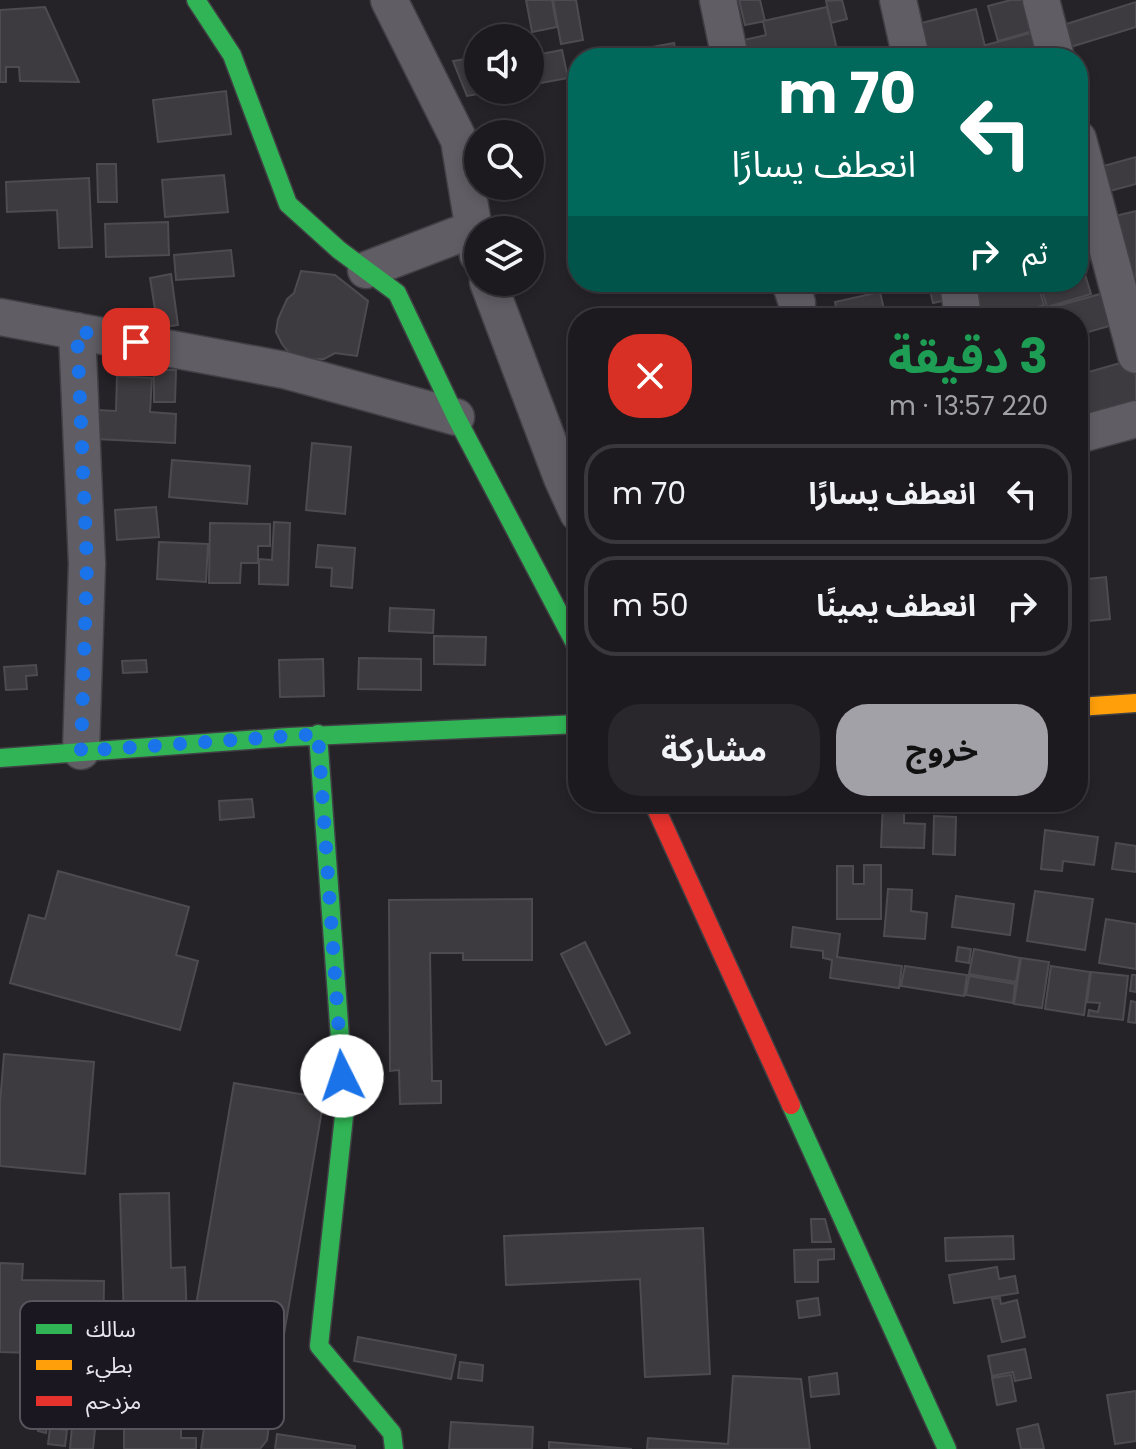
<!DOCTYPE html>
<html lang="ar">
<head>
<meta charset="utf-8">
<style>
  :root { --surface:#1c1a1e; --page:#29272b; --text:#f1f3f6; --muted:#a0a1a4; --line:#3a383c; --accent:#a3a1a8 }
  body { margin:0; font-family:Poppins,"Noto Sans Arabic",sans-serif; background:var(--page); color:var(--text); direction:rtl; height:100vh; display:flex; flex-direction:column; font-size:30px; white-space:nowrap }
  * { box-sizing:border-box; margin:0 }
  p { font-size:26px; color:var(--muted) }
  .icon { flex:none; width:44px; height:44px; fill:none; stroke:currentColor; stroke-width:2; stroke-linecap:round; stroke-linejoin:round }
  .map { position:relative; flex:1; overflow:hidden; direction:ltr }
  .panel { position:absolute; left:568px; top:308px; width:520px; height:504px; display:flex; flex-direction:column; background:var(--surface); border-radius:32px; box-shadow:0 4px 12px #0003,0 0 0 2px var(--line); direction:rtl }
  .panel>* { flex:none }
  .top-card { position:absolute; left:568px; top:48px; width:520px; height:244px; border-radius:32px; box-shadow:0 4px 12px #0003,0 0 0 2px var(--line); direction:rtl; background:#00695c; color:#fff; overflow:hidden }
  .fabs { position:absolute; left:464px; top:24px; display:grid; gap:16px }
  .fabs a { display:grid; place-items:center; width:80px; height:80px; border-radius:50%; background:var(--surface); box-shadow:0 4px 12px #0003,0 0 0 2px var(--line); font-size:40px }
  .pin { position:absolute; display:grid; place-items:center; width:68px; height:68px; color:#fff; margin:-34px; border-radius:16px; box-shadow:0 4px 12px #0006 }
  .me { position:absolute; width:88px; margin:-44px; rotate:356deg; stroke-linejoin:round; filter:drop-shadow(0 0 6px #0008) }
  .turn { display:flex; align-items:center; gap:28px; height:168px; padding:0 40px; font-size:36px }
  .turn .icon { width:104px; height:104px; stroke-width:2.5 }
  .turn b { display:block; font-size:56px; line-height:68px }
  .then { display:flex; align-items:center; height:76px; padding:0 40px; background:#0003; gap:16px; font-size:30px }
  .round { display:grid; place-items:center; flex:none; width:84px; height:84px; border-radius:32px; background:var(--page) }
  .overview { display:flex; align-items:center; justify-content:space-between; height:136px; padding:0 40px }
  h1 { font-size:48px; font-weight:700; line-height:60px; color:#1e9e55 }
  .button { display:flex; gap:16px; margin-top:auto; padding:16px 40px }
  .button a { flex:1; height:92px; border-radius:32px; background:var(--accent); color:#111; font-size:32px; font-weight:700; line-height:92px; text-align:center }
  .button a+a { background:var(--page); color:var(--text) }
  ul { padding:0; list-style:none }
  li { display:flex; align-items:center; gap:24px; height:100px; margin:0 16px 12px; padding:0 24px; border:4px solid var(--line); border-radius:32px }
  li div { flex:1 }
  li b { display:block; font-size:30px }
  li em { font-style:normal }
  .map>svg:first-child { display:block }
</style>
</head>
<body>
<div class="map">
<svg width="1136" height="1449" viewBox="0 0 1136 1449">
  <rect width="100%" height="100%" fill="#252328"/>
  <path fill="#3d3b3f" stroke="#4d4b50" stroke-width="2" d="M526 0H552L557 27 532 32Z
    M553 0H576L583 40 561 44Z
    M739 0H760L765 21 745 25Z
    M842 0 847 19 831 23 826 1Z
    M1011 0H1027L1036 30 998 41 988 6Z
    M1136 2V27L1064 49 1057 27Z
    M45 7 79 82 20 81 19 67H6V82H0V10Z
    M827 7 839 58H749L744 40 766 35 763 21Z
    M976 9 987 55 975 58H922L914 25Z
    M1038 31 1046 58H990L986 45Z
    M674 43 677 58H594Z
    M906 48 909 58H865Z
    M562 50 568 78 530 85V56Z
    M478 57V90H502L467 96 453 61Z
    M226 91 231 134 158 142 153 100Z
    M1136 157V184L1106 192 1100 167Z
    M97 164H116L117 202H98Z
    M224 175 228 212 165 217 162 180Z
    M89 178 92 247 59 248 57 210 7 212 6 182Z
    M1136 211V278L1133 279 1115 216Z
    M1094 221 1103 255 1078 262V225Z
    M168 222 169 255 106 257 105 224Z
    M231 250 234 276 176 280 174 255Z
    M301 271 335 275 368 301 357 356 335 353 324 359H301L290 354 282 344 276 332 278 319 287 299 294 293Z
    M1084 271 1091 294 1047 307 1040 283 1078 282V273Z
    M171 274 178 325 158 328 150 278Z
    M800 282H874L802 296Z
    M928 282H952L956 298 933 303Z
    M1014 282H1037L1044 305 997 318H969L963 296Z
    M1114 290 1123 322 1078 335V318H1058L1054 307Z
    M880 292 886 318H838L835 302Z
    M937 310 939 318H907V317Z
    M1029 311 1031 318H1004Z
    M1131 360 1136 378V401L1088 414 1078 375Z
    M154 370H176L175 402H154Z
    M117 376 152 378 150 412 176 414 175 443 96 439 98 410 116 411Z
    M312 443 351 447 345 514 306 510Z
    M172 460 250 466 247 504 169 497Z
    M156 507 159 537 117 540 115 510Z
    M274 522 290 523 288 585 259 584V559L272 560Z
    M210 523 270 524V546H258V563H241L240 583H209Z
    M159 542 208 544 206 582 157 579Z
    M318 545 355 548 352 588 331 586 332 568 316 567Z
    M1106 577 1110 619 1078 622V580Z
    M390 608 434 610 433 633 389 631Z
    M434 636 486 637 485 665 434 664Z
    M359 658 421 659V690L358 689Z
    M323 659 324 696 280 697 279 660Z
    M146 660 147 672 123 673 122 661Z
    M36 665 37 675 26 676 27 689 6 690 4 667Z
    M252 799 254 817 220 820 219 801Z
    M883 802H904V823L925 824 924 848 881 847Z
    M933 802H953V813H932Z
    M994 802H1021L1020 808Z
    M934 816 956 817 955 855 933 854Z
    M1045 830 1098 837 1094 865 1063 861 1062 871 1041 869Z
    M1116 843 1136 846V872L1112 869Z
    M864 865H881V919H837V866H853V884H864Z
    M58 871 189 907 176 955 198 961 180 1030 10 983 29 915 45 919Z
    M888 889 912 890 911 911 927 913 925 939 884 936Z
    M1035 891 1093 899 1085 950 1027 941Z
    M956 896 1014 904 1010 935 952 927Z
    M532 899V960H463V953H430L432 1081H441V1103L400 1104 399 1070 390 1071 389 900Z
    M1106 919 1136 924V969L1099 963Z
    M793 927 840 934 837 957 902 966 899 988 830 978 832 960 823 958V951L791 947Z
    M585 942 630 1033 606 1045 561 954Z
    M958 947 971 949 969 963 956 961Z
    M974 949 1020 958 1016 982 969 974Z
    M1021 958 1049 962 1042 1008 1014 1004Z
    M905 966 967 975 964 996 901 986Z
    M1051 966 1090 972 1084 1015 1045 1009Z
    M1091 972 1128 976 1123 1020 1088 1016 1089 1010 1098 1012 1100 1003 1087 1002Z
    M1132 975H1136V992L1130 991Z
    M969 976 1015 984 1013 1003 966 995Z
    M1131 1001 1136 1002V1023L1128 1022Z
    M4 1054 94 1062 85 1174 0 1166V1103Z
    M234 1083 324 1098 273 1399 195 1386 207 1314 195 1311Z
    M169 1193 171 1268 185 1267 187 1320 124 1321 120 1194Z
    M811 1219H825L831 1242H812Z
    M703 1228 710 1374 645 1377 640 1279 506 1285 504 1236Z
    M1013 1236 1014 1259 946 1261 945 1238Z
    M834 1249V1259L818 1260V1282H795L794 1250Z
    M0 1263 23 1264 22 1280 104 1281 103 1343H67L66 1354 0 1352Z
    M997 1267 999 1279 1015 1276 1018 1293 954 1303 949 1275Z
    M818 1298 820 1315 799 1318 797 1301Z
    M1000 1298 1001 1304 1017 1300 1025 1337 1002 1342 992 1299Z
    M358 1337 456 1355 451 1379 354 1361Z
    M1025 1349 1031 1378 1015 1381 1013 1372 992 1376 988 1356Z
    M460 1362 483 1365 482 1381 458 1378Z
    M837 1373 839 1394 811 1397 809 1377Z
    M1011 1375 1016 1401 997 1405 992 1378Z
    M733 1376 801 1379 810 1449H647L648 1438 728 1444Z
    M1136 1391V1441L1115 1444 1107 1395Z
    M209 1395 272 1404 267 1440 260 1449H201Z
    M40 1417 48 1418 46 1433 38 1431Z
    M124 1419 181 1420V1438H196V1449H124Z
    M451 1422 533 1427 532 1449H449Z
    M1038 1424 1044 1449H1021L1017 1429Z
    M72 1426 95 1429 93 1449H70Z
    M50 1428 67 1430 65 1446 48 1444Z
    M277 1434 355 1446V1449H275Z
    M549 1442 632 1449H549Z"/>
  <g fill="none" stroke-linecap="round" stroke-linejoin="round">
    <g stroke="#414045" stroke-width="39">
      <path id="street" d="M389 0 459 140 478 255
        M718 0 730 58
        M898 0 911 58
        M1041 0 1056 58
        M1078 139 1136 355
        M366 270 473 229
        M488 282 562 478 578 513
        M790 282 797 303
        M958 282 963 318
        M0 317 284 370 456 417
        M77 331 87 564 81 751
        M1078 435 1136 419"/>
    </g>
    <g stroke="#414045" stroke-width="21">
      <path id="fast" d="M196 0 232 55 288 204 339 250 397 293 456 417 578 649
        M318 734 345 1107 319 1346 392 1433 394 1449
        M0 758 289 737 578 724
        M791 1105 947 1449"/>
    </g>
    <g stroke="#414045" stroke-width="21">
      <path id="slow" d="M1078 707 1136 703"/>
    </g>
    <g stroke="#414045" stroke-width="21">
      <path id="jam" d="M653 802 791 1105"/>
    </g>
    <use href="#street" stroke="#605e64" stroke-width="36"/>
    <use href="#fast" stroke="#30b455" stroke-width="18"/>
    <use href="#slow" stroke="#ff9f0a" stroke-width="18"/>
    <use href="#jam" stroke="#e5322d" stroke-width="18"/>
  </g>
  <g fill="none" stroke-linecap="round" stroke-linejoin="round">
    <path stroke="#1a73e8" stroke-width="14" stroke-dasharray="0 25.2" d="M136 342 77 331 87 564 81 751 318 734 342 1076"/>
  </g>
  <rect x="20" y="1301" width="264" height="128" rx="12" fill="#1a1721" stroke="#58555e" stroke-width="2"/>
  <rect x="36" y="1324" width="36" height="10" fill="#30b455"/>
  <rect x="36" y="1360" width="36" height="10" fill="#ff9f0a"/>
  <rect x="36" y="1396" width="36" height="10" fill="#e5322d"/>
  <g font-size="22" fill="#e7e5ed">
    <text x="86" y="1337">سالك</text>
    <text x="86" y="1373">بطيء</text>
    <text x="86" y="1409">مزدحم</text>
  </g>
</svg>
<div class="fabs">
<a><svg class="icon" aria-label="sound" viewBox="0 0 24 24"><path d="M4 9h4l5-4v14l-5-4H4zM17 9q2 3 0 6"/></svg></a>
<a><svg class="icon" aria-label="search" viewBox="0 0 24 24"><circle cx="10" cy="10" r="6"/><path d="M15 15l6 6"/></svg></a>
<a><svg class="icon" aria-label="layers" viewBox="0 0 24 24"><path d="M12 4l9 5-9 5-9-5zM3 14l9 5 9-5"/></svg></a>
</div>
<div class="pin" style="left:136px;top:342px;background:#d93025"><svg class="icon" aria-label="arrive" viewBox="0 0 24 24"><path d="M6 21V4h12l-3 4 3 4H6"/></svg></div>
<svg class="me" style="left:342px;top:1076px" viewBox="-20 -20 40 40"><circle r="19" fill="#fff"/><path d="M0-13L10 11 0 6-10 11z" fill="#1a73e8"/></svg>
<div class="top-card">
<div class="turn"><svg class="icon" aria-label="left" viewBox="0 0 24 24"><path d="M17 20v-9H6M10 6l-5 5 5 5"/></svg><div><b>70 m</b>انعطف يسارًا</div></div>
<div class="then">ثم<svg class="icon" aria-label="right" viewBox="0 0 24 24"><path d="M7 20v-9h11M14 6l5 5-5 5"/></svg></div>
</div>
<section class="panel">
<div class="overview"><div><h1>3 دقيقة</h1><p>220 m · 13:57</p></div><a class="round" style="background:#d93025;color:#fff"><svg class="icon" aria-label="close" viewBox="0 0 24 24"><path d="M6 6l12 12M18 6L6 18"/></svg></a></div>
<ul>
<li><svg class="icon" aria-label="left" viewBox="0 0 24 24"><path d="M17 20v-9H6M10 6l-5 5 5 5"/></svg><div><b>انعطف يسارًا</b></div><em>70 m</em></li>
<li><svg class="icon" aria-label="right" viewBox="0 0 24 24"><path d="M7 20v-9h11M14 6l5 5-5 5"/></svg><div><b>انعطف يمينًا</b></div><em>50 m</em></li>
</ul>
<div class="button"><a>خروج</a><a>مشاركة</a></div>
</section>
</div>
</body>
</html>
